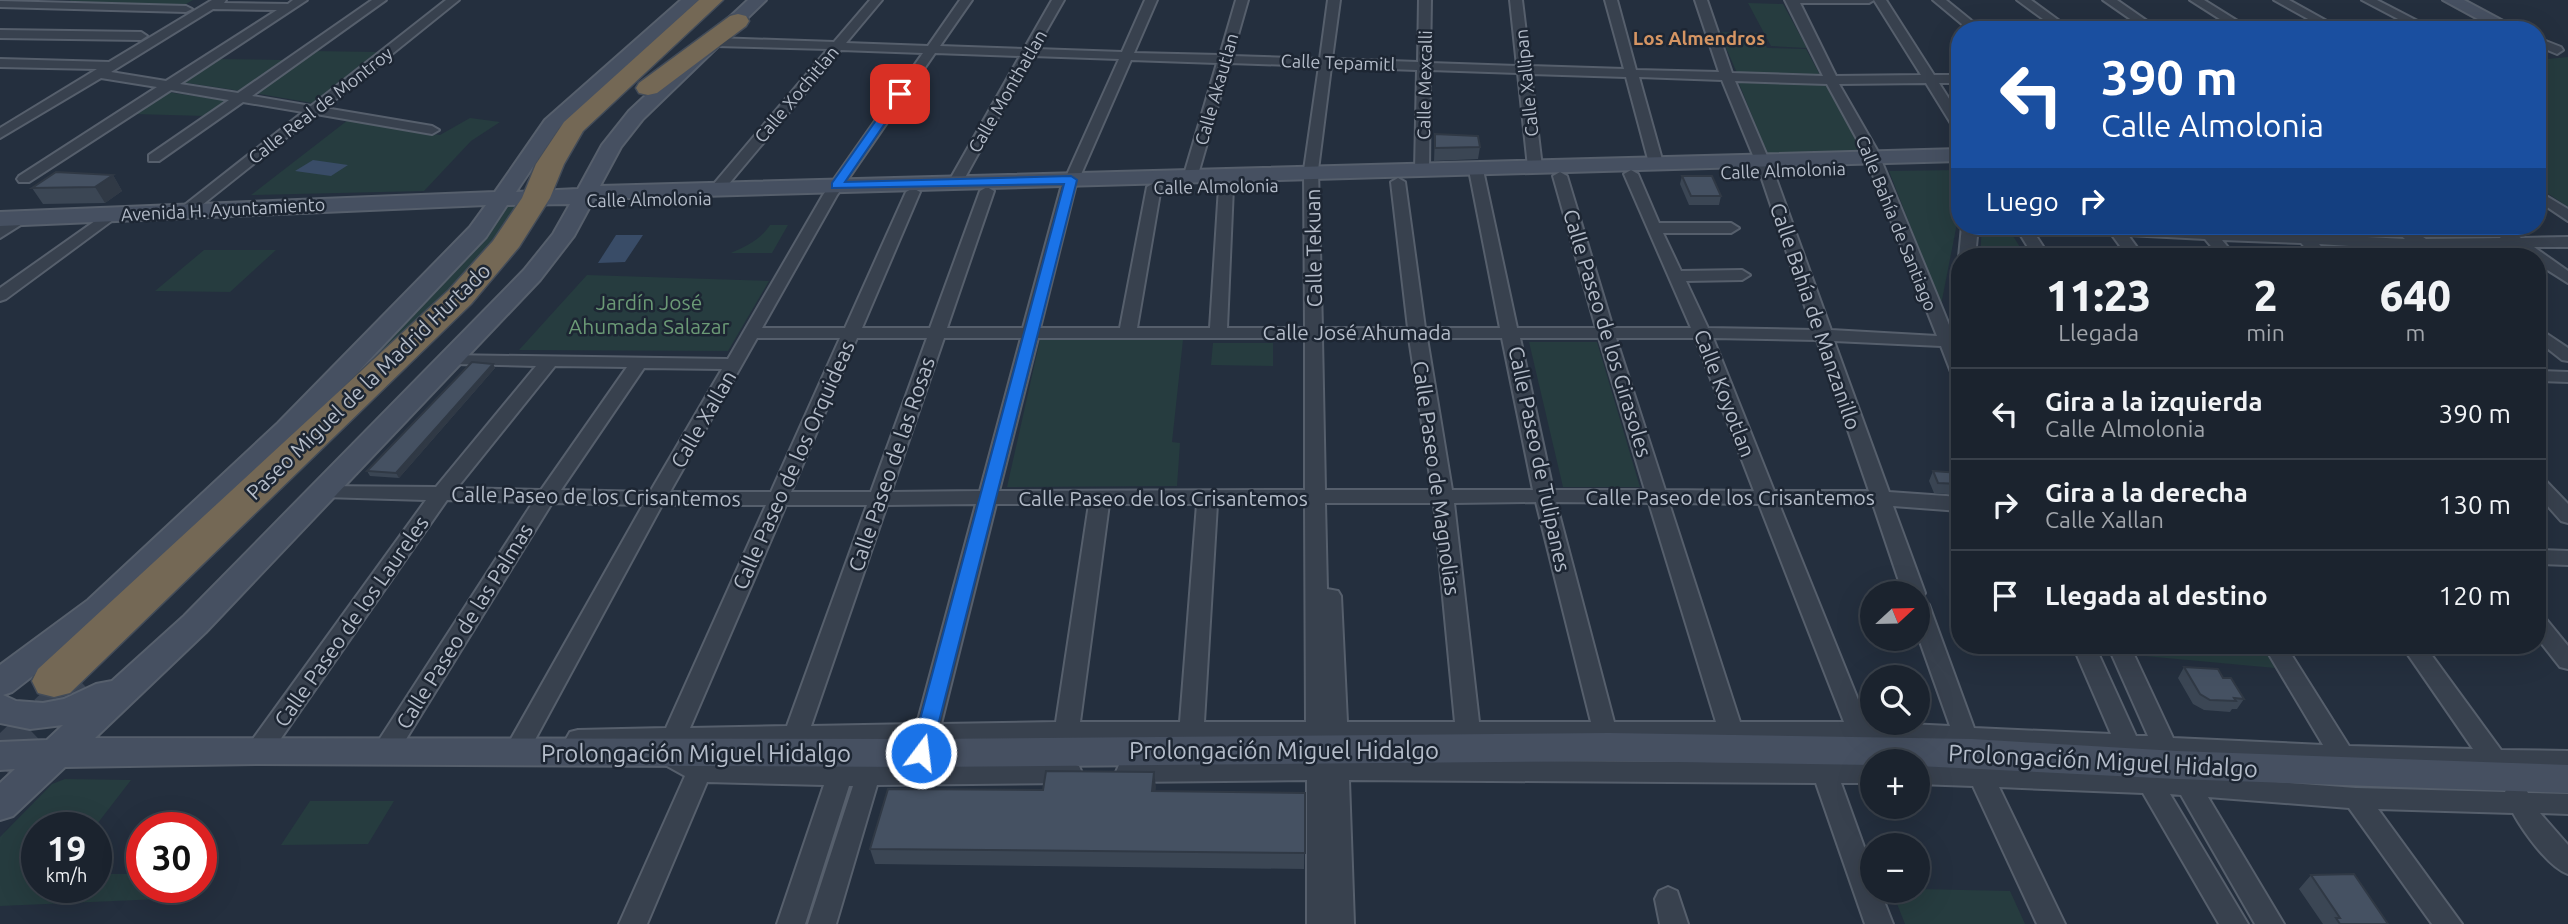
<!DOCTYPE html>
<html lang="es">
<head>
<meta charset="utf-8">
<style>
  :root { --surface:#1b232e; --page:#282f3a; --text:#f1f3f6; --muted:#a0a4aa; --line:#39404a }
  body { margin:0; font-family:Ubuntu,sans-serif; background:var(--page); color:var(--text); height:100vh; display:flex; flex-direction:column; font-size:26px; white-space:nowrap }
  * { box-sizing:border-box; margin:0 }
  p { font-size:23px; color:var(--muted) }
  .icon { flex:none; width:38px; height:38px; fill:none; stroke:currentColor; stroke-width:2; stroke-linecap:round; stroke-linejoin:round }
  .map { position:relative; flex:1; overflow:hidden }
  .sheet { position:absolute; left:1951px; top:248px; width:595px; height:406px; display:flex; flex-direction:column; background:var(--surface); border-radius:28px; box-shadow:0 7px 28px #0002,0 0 0 2px var(--line) }
  .sheet>* { flex:none }
  .hud { position:absolute; left:1951px; top:21px; width:595px; height:214px; border-radius:28px; box-shadow:0 7px 28px #0002,0 0 0 2px var(--line); background:#1a4fa0; color:#fff; overflow:hidden }
  .needle { width:46px; rotate:68deg }
  .buttons { position:absolute; left:1860px; top:581px; display:grid; gap:14px }
  .buttons a { display:grid; place-items:center; width:70px; height:70px; border-radius:50%; background:var(--surface); box-shadow:0 7px 28px #0002,0 0 0 2px var(--line); font-size:35px }
  .speed { position:absolute; left:21px; top:812px; display:flex; gap:14px; font-size:35px; font-weight:700; text-align:center }
  .speed>* { display:grid; place-content:center; width:91px; height:91px; border-radius:50%; background:var(--surface); box-shadow:0 7px 28px #0002,0 0 0 2px var(--line); line-height:1 }
  .speed small { font-size:18px; font-weight:400 }
  .speed .limit { border:10px solid #d22; background:#fff; color:#111 }
  .pin { position:absolute; display:grid; place-items:center; width:60px; height:60px; color:#fff; margin:-30px; border-radius:14px; box-shadow:0 4px 10px #0006 }
  .me { position:absolute; width:77px; margin:-38px; rotate:15deg; stroke-linejoin:round; filter:drop-shadow(0 0 5px #0008) }
  .turn { display:flex; align-items:center; gap:24px; height:147px; padding:0 35px; font-size:32px }
  .turn .icon { width:91px; height:91px; stroke-width:2.5 }
  .turn b { display:block; font-size:49px; line-height:60px }
  .then { display:flex; align-items:center; height:66px; padding:0 35px; background:#0003; gap:14px; font-size:26px }
  .eta { display:flex; justify-content:space-evenly; align-items:center; height:119px; text-align:center }
  .eta b { font-size:42px; font-weight:800; line-height:49px }
  ul { padding:0; list-style:none }
  li { display:flex; align-items:center; gap:21px; height:91px; padding:0 35px; border-top:2px solid var(--line) }
  li div { flex:1 }
  li b { display:block; font-size:26px }
  li em { font-style:normal }
  .map>svg:first-child { display:block }
</style>
</head>
<body>
<div class="map">
<svg width="2568" height="924" viewBox="0 0 2568 924">
  <rect width="100%" height="100%" fill="#242f3e"/>
  <path fill="#263c3f" d="M71 0H193L184 5 65 3Z
    M1748 3 1783 4 1807 48 1771 46Z
    M1719 32 1760 33 1767 48 1806 49 1820 75 1737 73Z
    M312 51 377 52 312 103 254 93Z
    M2568 57V207L2538 187V60Z
    M215 59 285 60 241 91 180 82Z
    M1738 81 1826 85 1832 88 1864 150 1861 152 1772 155 1767 153Z
    M167 92 228 101 206 116 133 114Z
    M470 118 500 122 471 141 424 191 251 195 348 120 440 135Z
    M1960 170V208L1941 305 1889 171Z
    M511 202 516 205 485 251 456 284 300 429 501 206Z
    M770 225H788L772 253H731C747 246 760 240 770 225Z
    M1982 226H2007L2026 257H1980Z
    M2306 226H2388L2404 238 2314 234Z
    M204 250H276L230 292 155 291Z
    M587 275 769 281 728 351 519 350Z
    M1040 340H1183L1172 442 1180 443 1177 486 1007 487Z
    M1529 342H1597L1640 487H1563Z
    M1213 343H1273V366L1211 365Z
    M2139 646H2262L2275 668 2144 656Z
    M65 779 131 780 94 828H37V887H96V874H142V887H168L160 899 0 906V837L52 784Z
    M310 801H394L368 844 281 845Z
    M1918 889 2010 891 2025 924H1905L1892 891Z"/>
  <path fill="#394c67" d="M313 160 348 165 331 176 295 171Z
    M616 235H643L625 262 598 263Z"/>
  <g fill="none" stroke-linecap="round" stroke-linejoin="round">
    <path stroke="#3a4453" stroke-width="46" stroke-dasharray="46 24" stroke-linecap="butt" d="M0 765 84 684"/>
    <g stroke="#565f6c" stroke-width="4">
      <path id="street" d="M212 0H226L224 3 288 4 293 0H307L180 84 238 93 372 0H386L252 96 311 106 446 0H459L325 108 432 126 439 130 432 134 316 114 192 213H182L180 210 182 207 303 112 243 102 159 161H149V155L229 100 171 90 29 182H19L17 179 19 176 157 87 101 78 0 138V128L97 69 0 67V59L109 62ZM213 9 277 10 166 81 111 72Z
        M870 0H882L846 43 928 46 960 0H972L940 46 1024 49 1052 0H1064L1036 49 1122 52 1145 0H1157L1134 53 1220 55 1236 0H1248L1232 56 1320 59 1328 0H1340L1332 59 1418 62 1419 0H1431L1430 63 1517 66 1510 0H1522L1530 66 1624 69 1605 0H1617L1636 70 1719 72 1695 0H1707L1732 73 1823 76 1785 0H1886L1934 75H1960V83H1939L1960 116V131L1955 130 1926 83 1839 84 1877 150 1954 337H1960V377L1951 372 1941 346 1834 341 1889 492 1960 497V511L1893 506 1925 593 1922 598 1929 605 1974 728 2111 734 2073 646H2095L2136 736H2148L2108 646H2130L2173 738 2323 745 2264 646H2286L2349 746 2473 749 2402 646H2425L2501 750 2568 751V771L2513 769 2510 776C2499 779 2494 778 2487 769L2358 765 2356 771 2347 774 2338 771 2335 765 2184 757 2195 776 2356 788 2505 792 2507 788 2516 785 2525 788 2528 793 2568 794V814L2540 813 2568 845V874C2548 867 2523 831 2513 813L2378 809 2462 924H2432L2349 808 2208 797 2284 924H2255L2181 795 2170 794 2248 924H2219L2143 793 1999 787 2065 924H2037L1973 786 1918 784V764L2131 772 2121 754 1981 747 1978 753 1969 755 1960 753 1957 745 1859 740H1618L1615 746 1607 748 1599 746 1596 740H1348L1349 760 1872 763V783H1841L1872 869V891H1880L1893 924H1865L1816 783 1349 780 1354 924H1307V780L1128 782 1119 779 1116 772 1119 765 1128 762 1307 760V740L936 742 933 751 924 753 915 751 912 743 674 747 693 757 695 753 704 750 713 753 715 763 840 766 1070 763 1079 766 1082 773 1079 780 1070 783 877 785 836 924H808L853 786H849L805 924H777L824 785 707 782 647 924H619L685 776 658 761 655 754 659 747 578 748 570 746 566 739 570 732 578 730 666 728 766 505H662L524 760 515 763 506 760 503 753 643 505 552 503 395 757 386 760 377 757 374 750 377 743 533 502 447 500 268 757 259 760 250 757 247 750 250 743 426 500 323 497 316 496 313 491 316 486 436 487 536 366 453 364 447 363 444 359 447 355 728 359 823 195 923 53 841 50 722 192H712L710 189 712 186 828 49 716 46 710 42 716 38 834 42ZM1874 0 1921 75 1836 76 1800 3H1869ZM935 53 1020 56 948 183 955 187 962 183 1032 56 1119 59 1061 188 1023 328H947L994 191 987 187 980 191 930 328H862L920 192 913 188 906 192 845 328H762L837 195ZM1131 60 1217 63 1183 178 1190 182 1197 178 1230 63 1319 66 1304 170 1305 328H1227L1233 187 1226 183 1219 187 1210 328H1137L1161 187 1154 183 1147 187 1120 328H1040L1075 188ZM1331 67 1417 70 1415 171 1422 175 1429 171 1430 70 1518 73 1528 167 1535 171 1542 167 1531 74 1626 77 1649 163 1656 167 1663 163 1639 77 1722 80 1759 170 1813 330 1708 328 1686 281 1742 280 1750 275 1742 270 1681 271 1663 233H1731L1739 228 1731 223H1659L1638 174 1631 170 1624 174 1691 328H1613L1567 176 1560 172 1553 176 1596 328H1517L1483 170 1476 166 1469 170 1500 328H1425L1405 182 1398 178 1391 182 1408 328H1322L1318 170ZM1735 81 1827 84 1863 150 1937 336 1831 330 1773 170ZM757 338H840L771 492H670ZM857 338H927L871 492H791ZM944 338H1021L980 491 891 492ZM1038 338H1305V490L999 491ZM1322 338H1409L1432 490H1325ZM1427 338H1502L1533 490H1452ZM1520 338H1599L1645 490H1553ZM1616 338H1695L1754 491 1665 490ZM1713 338 1817 340 1869 491H1774ZM555 366 627 367 541 490 457 488ZM644 368 722 369 650 492 561 490ZM1536 502 1591 722H1479L1454 503ZM1556 502 1649 503 1716 722H1614ZM1305 503 1306 722H1204L1217 504ZM1325 503H1434L1455 722H1347L1341 596 1338 591 1327 589ZM1669 503 1759 504 1844 722H1740ZM976 504 917 724 811 726 887 505ZM996 504H1089L1056 722 941 724ZM1109 504H1197L1180 722H1080ZM1779 504H1873L1903 593H1918V636L1950 726 1867 722ZM786 505H867L787 726 690 728ZM2147 755 2158 756 2168 774H2158Z
        M1933 0H1946L1983 30H1969Z
        M2017 0H2031L2072 30H2058Z
        M2103 0H2117L2160 30H2146Z
        M2190 0H2204L2252 30H2237Z
        M2274 0H2289L2343 30H2328Z
        M2362 0H2377L2435 30H2419Z
        M0 1 186 6 192 9 186 12 0 7Z
        M2200 26H2229L2235 30H2194Z
        M0 30 141 32 147 36 141 40 0 38Z
        M2538 38 2561 47 2563 50 2557 54 2538 46Z
        M2538 191 2568 209V221L2538 201Z
        M112 209 120 214 117 217 6 299 0 301V288Z
        M22 213 30 218 27 221 0 238V226Z
        M1962 226H1978L1975 257H1959Z
        M2015 226 2198 229 2200 226H2210L2214 230 2294 234 2301 229 2310 234 2405 239 2390 226H2407L2426 239 2501 238 2486 226H2504L2521 238 2568 237V247H2534L2568 271V283L2538 264V257H2528L2514 247 2425 251 2319 244 2331 257H2314L2301 243 2222 240 2236 257H2220L2205 239 2128 235 2144 257H2128L2112 235 2033 231 2050 257H2034Z
        M2538 328 2568 348V361L2562 360 2538 341Z
        M2538 371 2568 372V382L2538 381Z
        M2538 478 2545 480 2568 504V523L2561 521 2538 495Z
        M2538 550 2568 551V565L2538 564Z
        M2538 617 2546 619 2568 646V669L2560 667 2538 639Z
        M1668 887 1677 891 1688 924H1660L1655 899 1659 891Z"/>
    </g>
    <g stroke="#565f6c" stroke-width="4">
      <path id="secondary" d="M681 0H699L559 128 516 192 578 189 602 145 629 111 748 0H766L643 119 621 147 600 186 1960 149V161L594 199 574 236 540 280 206 632 95 738 921 739 1609 733 1972 739 2177 751 2568 765V793L2177 779 1918 766V761H1872V765L1609 761 921 767 259 764 65 767 13 816 0 820V783L15 769 0 770V742L47 740 63 725 30 729 0 723V665L88 600 278 423 470 227 486 205 0 226V212L495 192 545 120ZM570 204 553 234 524 270 184 616 112 681 96 684 64 699 43 703 16 701 3 695 12 692 110 616 298 435 486 237 507 205Z
        M2443 0H2464L2520 30H2498Z"/>
    </g>
    <g stroke="#434c59" stroke-width="3">
      <path id="highway" d="M699 0H723L583 131 564 164 550 198 519 247 471 304 70 693 54 697 38 693 32 681 38 669 449 290 493 241 522 198 536 164 564 122Z
        M738 14 746 16 749 21 746 26 657 93 648 95 639 93 636 88 639 83 730 16Z"/>
    </g>
    <use href="#street" fill="#38414e" fill-rule="evenodd"/>
    <use href="#secondary" fill="#465061" fill-rule="evenodd"/>
    <use href="#highway" fill="#746855" fill-rule="evenodd"/>
  </g>
  <path fill="#3b4654" d="M1435 134 1480 147 1478 159 1434 161Z
    M113 175 122 191 105 203 43 204 32 188Z
    M1682 176 1721 196 1719 205H1689L1680 184Z
    M493 364 495 368 399 478 370 476 367 471Z
    M1933 471 1960 473V495L1934 493 1929 481Z
    M2184 667 2223 678 2244 699 2237 709H2232L2230 712 2204 710 2193 704 2178 678Z
    M1154 772 1155 791 1305 793 1304 869 875 864 870 849Z
    M2311 875 2388 924H2323L2299 889Z"/>
  <path fill="#303945" d="M113 175 122 191 105 203 95 187Z
    M493 364 495 368 399 478 396 473Z
    M1154 772 1156 787 1154 807 1152 791Z"/>
  <path fill="#455162" stroke="#303945" stroke-width="2" d="M1435 134 1478 136 1480 147 1435 148Z
    M56 172 113 175 95 187 32 188Z
    M1682 176H1712L1721 196H1691Z
    M472 362 493 364 396 473 367 471Z
    M1933 471 1960 473V484L1938 483Z
    M2184 667 2218 669 2223 678H2231L2244 699 2234 698 2236 701 2210 700 2200 694Z
    M1046 771 1154 772 1152 791 1305 793V853L870 849 888 789 1043 790Z
    M2354 874 2388 924H2340L2336 918H2340L2311 875Z"/>
  <path fill="#1a73e8" stroke="#114b97" stroke-width="2" d="M900 91 905 94 845 182 1071 176 1077 180 931 753 928 758 921 761 914 758 911 753 1064 184 832 188V183L896 92Z"/>
  <g text-anchor="middle" dominant-baseline="central" stroke-width="5" stroke-linejoin="round" paint-order="stroke">
    <g font-size="18" fill="#b4bcc9" stroke="#1d2633">
      <text transform="translate(1338 62) rotate(2)">Calle Tepamitl</text>
      <text transform="translate(1526 83) rotate(-96)">Calle Xallipan</text>
      <text transform="translate(1424 85) rotate(-89)">Calle Mexcalli</text>
      <text transform="translate(1216 89) rotate(-74)">Calle Akautlan</text>
      <text transform="translate(1007 91) rotate(-60)">Calle Monthatlan</text>
      <text transform="translate(796 94) rotate(-50)">Calle Xochitlan</text>
      <text transform="translate(320 105) rotate(-38)">Calle Real de Montroy</text>
      <text transform="translate(1783 170) rotate(-2)">Calle Almolonia</text>
      <text transform="translate(1216 186) rotate(-1)">Calle Almolonia</text>
      <text transform="translate(649 199) rotate(-1)">Calle Almolonia</text>
      <text transform="translate(223 209) rotate(-3)">Avenida H. Ayuntamiento</text>
      <text transform="translate(1897 223) rotate(68)">Calle Bahía de Santiago</text>
    </g>
    <g font-size="19" font-weight="bold" fill="#d59563" stroke="#1d2633">
      <text x="1699" y="38">Los Almendros</text>
    </g>
    <g font-size="21" fill="#b4bcc9" stroke="#1d2633">
      <text transform="translate(1313 248) rotate(-91)">Calle Tekuan</text>
      <text transform="translate(1816 316) rotate(71)">Calle Bahía de Manzanillo</text>
      <text x="1357" y="332">Calle José Ahumada</text>
      <text transform="translate(1608 333) rotate(73)">Calle Paseo de los Girasoles</text>
      <text transform="translate(368 381) rotate(-44)">Paseo Miguel de la Madrid Hurtado</text>
      <text transform="translate(1725 393) rotate(69)">Calle Koyotlan</text>
      <text transform="translate(703 419) rotate(-60)">Calle Xallan</text>
      <text transform="translate(1540 459) rotate(78)">Calle Paseo de Tulipanes</text>
      <text transform="translate(891 464) rotate(-71)">Calle Paseo de las Rosas</text>
      <text transform="translate(793 465) rotate(-66)">Calle Paseo de los Orquideas</text>
      <text transform="translate(1437 478) rotate(82)">Calle Paseo de Magnolias</text>
      <text transform="translate(596 496) rotate(1)">Calle Paseo de los Crisantemos</text>
      <text x="1730" y="497">Calle Paseo de los Crisantemos</text>
      <text x="1163" y="498">Calle Paseo de los Crisantemos</text>
      <text transform="translate(351 621) rotate(-55)">Calle Paseo de los Laureles</text>
      <text transform="translate(464 626) rotate(-58)">Calle Paseo de las Palmas</text>
    </g>
    <g font-size="21" fill="#6b9a76" stroke="#1d2633">
      <text x="649" y="302">Jardín José<tspan x="649" dy="24">Ahumada Salazar</tspan></text>
    </g>
    <g font-size="24" fill="#b4bcc9" stroke="#1d2633">
      <text x="1284" y="750">Prolongación Miguel Hidalgo</text>
      <text x="696" y="753">Prolongación Miguel Hidalgo</text>
      <text transform="translate(2103 761) rotate(3)">Prolongación Miguel Hidalgo</text>
    </g>
  </g>
</svg>
<div class="buttons">
<a><svg class="needle" viewBox="-14 -14 28 28"><path d="M0-13l5 13h-10z" fill="#e53935"/><path d="M0 13l5-13h-10z" fill="#a0a4aa"/></svg></a>
<a><svg class="icon" aria-label="search" viewBox="0 0 24 24"><circle cx="10" cy="10" r="6"/><path d="M15 15l6 6"/></svg></a>
<a>+</a>
<a>−</a>
</div>
<div class="speed"><div>19<small>km/h</small></div><div class="limit">30</div></div>
<div class="pin" style="left:900px;top:94px;background:#d93025"><svg class="icon" aria-label="arrive" viewBox="0 0 24 24"><path d="M6 21V4h12l-3 4 3 4H6"/></svg></div>
<svg class="me" style="left:921px;top:753px" viewBox="-20 -20 40 40"><circle r="17" fill="#1a73e8" stroke="#fff" stroke-width="3"/><path d="M0-11L8 9 0 5-8 9z" fill="#fff"/></svg>
<div class="hud">
<div class="turn"><svg class="icon" aria-label="left" viewBox="0 0 24 24"><path d="M17 20v-9H6M10 6l-5 5 5 5"/></svg><div><b>390 m</b>Calle Almolonia</div></div>
<div class="then">Luego<svg class="icon" aria-label="right" viewBox="0 0 24 24"><path d="M7 20v-9h11M14 6l5 5-5 5"/></svg></div>
</div>
<section class="sheet">
<div class="eta">
<div><b>11:23</b><p>Llegada</p></div>
<div><b>2</b><p>min</p></div>
<div><b>640</b><p>m</p></div>
</div>
<ul>
<li><svg class="icon" aria-label="left" viewBox="0 0 24 24"><path d="M17 20v-9H6M10 6l-5 5 5 5"/></svg><div><b>Gira a la izquierda</b><p>Calle Almolonia</p></div><em>390 m</em></li>
<li><svg class="icon" aria-label="right" viewBox="0 0 24 24"><path d="M7 20v-9h11M14 6l5 5-5 5"/></svg><div><b>Gira a la derecha</b><p>Calle Xallan</p></div><em>130 m</em></li>
<li><svg class="icon" aria-label="arrive" viewBox="0 0 24 24"><path d="M6 21V4h12l-3 4 3 4H6"/></svg><div><b>Llegada al destino</b></div><em>120 m</em></li>
</ul>
</section>
</div>
</body>
</html>
